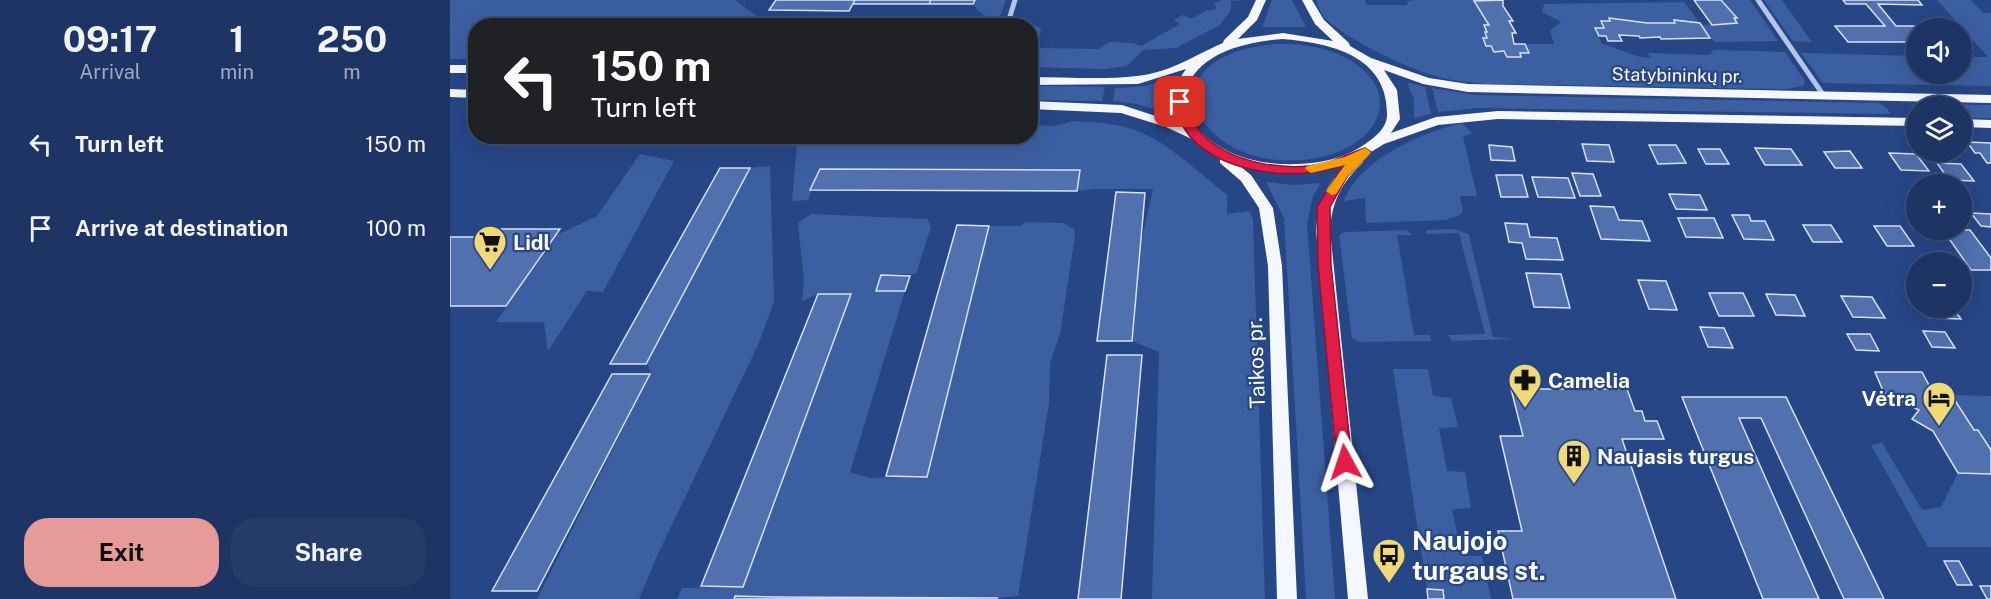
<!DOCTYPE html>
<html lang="en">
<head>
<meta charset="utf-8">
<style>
  :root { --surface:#1d3464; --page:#253c6a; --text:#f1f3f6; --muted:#a0aabf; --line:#3b4f78; --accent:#e69b98 }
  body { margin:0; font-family:"Public Sans",sans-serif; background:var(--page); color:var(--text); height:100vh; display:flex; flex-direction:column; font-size:22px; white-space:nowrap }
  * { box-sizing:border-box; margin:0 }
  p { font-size:20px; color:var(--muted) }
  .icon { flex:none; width:33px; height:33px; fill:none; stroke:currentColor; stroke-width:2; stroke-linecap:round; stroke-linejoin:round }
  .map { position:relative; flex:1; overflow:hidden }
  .panel { display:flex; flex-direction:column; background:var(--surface); width:450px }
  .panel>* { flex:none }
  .banner { position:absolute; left:18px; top:18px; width:570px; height:126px; border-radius:24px; box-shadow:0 6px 24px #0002,0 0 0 2px var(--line); background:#202124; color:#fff; overflow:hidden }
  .controls { position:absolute; left:1456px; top:18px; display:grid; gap:12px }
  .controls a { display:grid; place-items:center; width:66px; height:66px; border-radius:50%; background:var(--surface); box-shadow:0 6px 24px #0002,0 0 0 2px var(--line); font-size:30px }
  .pin { position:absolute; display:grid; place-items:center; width:51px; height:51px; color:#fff; margin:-26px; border-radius:12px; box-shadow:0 3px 9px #0006 }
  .me { position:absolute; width:66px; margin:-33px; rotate:355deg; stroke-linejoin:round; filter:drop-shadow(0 0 4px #0008) }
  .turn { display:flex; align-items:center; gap:21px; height:126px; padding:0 24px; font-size:27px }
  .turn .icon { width:78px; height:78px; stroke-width:2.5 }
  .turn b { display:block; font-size:42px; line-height:51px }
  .eta { display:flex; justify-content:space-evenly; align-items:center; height:102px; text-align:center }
  .eta b { font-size:36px; font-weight:700; line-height:42px }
  .button { display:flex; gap:12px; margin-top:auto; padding:12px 24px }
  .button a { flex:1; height:69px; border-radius:24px; background:var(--accent); color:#111; font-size:24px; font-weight:700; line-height:69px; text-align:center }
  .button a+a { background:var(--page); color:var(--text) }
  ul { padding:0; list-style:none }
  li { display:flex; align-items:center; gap:18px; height:84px; padding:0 24px }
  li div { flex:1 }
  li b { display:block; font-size:22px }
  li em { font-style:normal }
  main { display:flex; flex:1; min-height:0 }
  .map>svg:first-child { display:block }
</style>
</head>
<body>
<main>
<section class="panel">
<div class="eta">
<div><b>09:17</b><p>Arrival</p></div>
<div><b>1</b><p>min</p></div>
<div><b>250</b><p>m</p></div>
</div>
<ul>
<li><svg class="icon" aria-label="left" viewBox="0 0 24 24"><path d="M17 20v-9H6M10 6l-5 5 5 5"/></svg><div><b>Turn left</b></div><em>150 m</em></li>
<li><svg class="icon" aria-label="arrive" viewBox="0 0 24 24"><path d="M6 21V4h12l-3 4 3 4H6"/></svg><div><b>Arrive at destination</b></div><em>100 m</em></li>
</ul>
<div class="button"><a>Exit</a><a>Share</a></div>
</section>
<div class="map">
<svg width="1541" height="599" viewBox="0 0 1541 599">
  <rect width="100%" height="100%" fill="#274686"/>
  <path fill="#3c5fa2" d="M0 0H285L311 19 329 24 515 25 26 26 25 59H0Z
    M525 0H556L550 16C536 19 531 15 523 4Z
    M771 0H794L781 1V10L770 25 726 48 693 50 677 66 654 69 581 67 580 26 568 25H585L591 29 587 48 648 49 660 42 683 43 691 46 730 24 724 20 733 15 741 19 757 10H765L766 6 763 4Z
    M822 0H842L856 27H812Z
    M866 0H915L916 5H958L957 1 966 0H1027L1024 1 1027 8H1030L1039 25H1034L1037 32 1035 33 1037 38H1033L1036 46H1041L1044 52 1054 51 1057 57H1071L1070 53H1079L1075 44H1104L1100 31 1111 22 1092 12 1094 4 1234 2 1250 23 1225 20V23H1197L1159 18 1160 21H1151L1154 28 1145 29 1152 44C1170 48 1183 58 1202 58L1197 53 1260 55 1264 50 1335 52 1355 81 1353 86 1335 89 1040 84C1022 83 1003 81 985 76 956 68 894 38 874 17 870 12 868 6 866 0Z
    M1271 0H1300L1328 41 1264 42 1251 25 1287 23 1284 18H1286Z
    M1314 0H1332L1362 42 1343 41Z
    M1487 0H1521L1533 13H1541V86L1373 83 1351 53 1467 56V74H1512V57H1538Z
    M824 44C851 43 879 47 903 62 954 96 926 143 876 156 757 186 678 59 824 44Z
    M714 81 710 92V111L687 104 663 101 665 88 695 86Z
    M957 82 975 87 981 114 964 118V99Z
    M581 86 655 87 652 101 581 100Z
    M982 88 1026 95 1429 103 1437 108 1440 114 1027 108 988 112Z
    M1464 104 1541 105V118H1512V106H1467V113L1462 109Z
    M624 121C638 122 652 122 666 125 709 132 744 169 777 195V214L800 211 803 220 815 599H702L709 352 682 341 690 248 703 189H644L627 191 630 170 370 169 358 200 342 201 347 145 341 141 308 139 307 137 580 136 581 125 604 126Z
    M1012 123 1022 133 1013 137 1027 196H1010L1013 211 1010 215 995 220 916 223 915 198 894 201C909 160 972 132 1012 123Z
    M190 154 224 161 153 292 137 291 98 351 94 322H46L107 235 147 216Z
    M320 166 324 302 308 345 207 556 189 599H87L200 375 199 367 196 364 300 168Z
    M816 182 844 185 871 183 863 196 857 224 885 599H856L834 218Z
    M361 214 477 219 481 227 466 274 431 275 426 291H455L400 472 419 478 477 476 539 226H571L575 222 613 223 624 229 625 236 610 334 600 363 599 403 568 596 548 598 285 596 284 599H227L232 588 293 587 401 295 368 294 352 301 354 281 348 223Z
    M1004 229 1018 234 1020 239 1043 337 1063 339 1002 341 998 335 1035 334 1009 233 976 234 977 230Z
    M957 230 962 235H947L964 335H980L981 341 910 342 902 338 889 235 895 232Z
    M943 369H978L983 396 1001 398 1008 427 989 428 997 471 1015 472 1021 508 1002 509 1012 556H1032L1041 599H994L993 590 977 589Z
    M1502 395 1541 396V450L1529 430H1524Z
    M1432 443 1472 510 1491 507 1508 473 1541 474V547H1478L1421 445Z"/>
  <path fill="#5070ae" stroke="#d6e1f6" stroke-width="1.5" d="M326 0H405L399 11 319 10Z
    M405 0H481L479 4H403Z
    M481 0H525L523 4H479Z
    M1053 0V6L1063 21H1059L1066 33H1062L1064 44H1075L1079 53H1070L1071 57H1057L1054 51 1044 52 1041 46H1036L1033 38H1037L1035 32H1037L1034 25H1039L1024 1Z
    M1244 0H1271L1287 18H1284L1287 23 1262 25Z
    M1393 0H1468L1472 5 1428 4 1446 26H1464L1467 29V42H1398L1385 26H1435L1416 4H1396Z
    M1159 18 1197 23H1225L1224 20 1250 23 1260 38 1211 39 1210 37 1190 38 1189 36 1169 35 1172 41H1158L1156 36H1149L1145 28H1154L1151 21H1160Z
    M1517 142 1541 143V163H1537L1530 153H1525Z
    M1132 144 1159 145 1164 162 1137 161Z
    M1039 145 1062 147 1065 161 1041 160Z
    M1199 145H1226L1236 163 1208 164Z
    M1305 148 1341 149 1352 165H1315Z
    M1248 149H1270L1279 164H1256Z
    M1400 151 1412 168H1385L1374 152Z
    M1439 153 1466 154 1479 171 1451 170Z
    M1487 163 1511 164 1524 181 1499 180Z
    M270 168H300L196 364H160Z
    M370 169 605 170H630L627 191 360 190Z
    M1122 173 1143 174 1151 196H1130Z
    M1046 175H1072L1078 197H1051Z
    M1082 177 1118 178 1125 198 1088 197Z
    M666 192 695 193 682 341H647Z
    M1219 194 1250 195 1257 210 1226 209Z
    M1140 206 1164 207 1169 220 1192 221 1200 241 1151 239Z
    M1521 213 1541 214V227L1531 226Z
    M1282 215H1299L1301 221H1315L1324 240 1294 239Z
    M1228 218H1264L1273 238 1236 237Z
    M1055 223 1077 224 1080 237 1107 238 1113 260 1076 259 1072 243 1059 242Z
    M507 225 539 226 477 477 436 476Z
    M1353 225H1381L1392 242H1363Z
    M1424 226H1450L1464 246H1437Z
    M37 229H110L56 306H0V237H30Z
    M1493 230H1520L1541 258V270H1521Z
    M1076 273 1111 274 1120 308 1084 307Z
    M431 275 460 276 455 291H426Z
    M1188 280 1216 281 1227 310 1199 309Z
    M1259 293H1293L1304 316H1269Z
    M368 294H401L293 587 251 586Z
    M1316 294 1345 295 1355 316 1326 315Z
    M1391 296 1422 297 1435 318 1403 317Z
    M1473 308H1503L1511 319 1480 318Z
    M1250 327 1274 328 1283 348 1258 347Z
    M1473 331 1495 332 1505 348 1482 347Z
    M1397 334H1420L1429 351 1406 350Z
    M657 355H692L671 599H628Z
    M1425 372H1472L1481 389 1497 388 1524 430H1528L1541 450V474L1508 473 1483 431 1462 419 1469 410 1434 393Z
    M162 374H200L87 591H42Z
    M1061 389H1177L1185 411H1192L1195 421H1207L1214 439H1172L1226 599H1063L1048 531H1072L1050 436H1073Z
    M1232 397H1336L1434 599H1394L1311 418H1289L1369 599H1313Z
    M1494 561H1509L1522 585H1507Z
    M1530 586H1541V599H1537Z
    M977 589 993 590 994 599H978Z
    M285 596 327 597 548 598 284 599Z"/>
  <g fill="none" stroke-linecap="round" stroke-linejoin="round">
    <path stroke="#b3c5e8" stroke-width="5" d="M1308 0 1374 96
      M557 26 565 0"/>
    <path fill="#f5f7fe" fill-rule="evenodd" d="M806 0H816L807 20 788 39 833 33 883 41 865 24 852 0H862L874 20 899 43 900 46 921 58 979 78 1018 84 1541 95V103L1018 92 973 84 934 70 947 90 950 119 941 133 986 117 1048 111 1467 118V126L1048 119 988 125 934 144 913 157V162C892 183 882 200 880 230L918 599H898L866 230C868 203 877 184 895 164 855 175 831 174 791 167L801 175 823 208 832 266 847 599H827L818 266 809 208 791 181 770 163V157L753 149 746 141 716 127 671 113 580 109V101L672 105 733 125C719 107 723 86 736 69L688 84 580 85V77C615 77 653 80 687 76 719 73 745 55 773 43L774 40 798 17ZM833 39C881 43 938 56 937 115 937 130 920 141 909 148 891 159 870 163 848 164 724 169 682 50 833 39Z
      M0 65H26V73H0Z
      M0 89 26 90V98L0 97Z
      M1512 119 1541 120V128L1512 127Z"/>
  </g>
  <path fill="#e11d48" stroke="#92132f" stroke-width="1.5" d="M730 99C738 102 743 127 754 136 784 164 837 172 876 163 890 159 902 152 915 148L921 152 897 177 880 207 881 265 902 462 900 467 895 470 889 467 887 462 868 265 867 207 889 171 896 164C851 183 762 175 734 128 729 121 727 111 724 102Z"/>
  <path fill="#f59e0b" d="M915 148 921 152 919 155 897 177 886 194 882 195 876 191 895 165 861 173 855 169 857 166 895 157Z"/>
  <defs>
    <g id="supermarket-pin" transform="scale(1.725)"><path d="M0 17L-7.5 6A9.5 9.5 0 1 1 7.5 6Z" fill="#f0da78" stroke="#274686"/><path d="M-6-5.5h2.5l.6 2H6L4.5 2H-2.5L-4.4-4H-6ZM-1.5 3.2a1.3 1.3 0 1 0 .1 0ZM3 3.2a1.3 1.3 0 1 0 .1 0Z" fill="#111"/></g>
    <g id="pharmacy-pin" transform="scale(1.725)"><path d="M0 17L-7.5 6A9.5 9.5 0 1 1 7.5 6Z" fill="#f0da78" stroke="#274686"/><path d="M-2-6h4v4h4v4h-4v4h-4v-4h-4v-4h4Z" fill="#111"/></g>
    <g id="hotel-pin" transform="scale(1.725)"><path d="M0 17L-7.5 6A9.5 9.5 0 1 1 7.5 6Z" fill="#f0da78" stroke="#274686"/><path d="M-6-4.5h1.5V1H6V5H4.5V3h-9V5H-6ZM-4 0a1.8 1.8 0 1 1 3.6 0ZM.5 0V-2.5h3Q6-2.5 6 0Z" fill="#111"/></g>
    <g id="building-pin" transform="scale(1.725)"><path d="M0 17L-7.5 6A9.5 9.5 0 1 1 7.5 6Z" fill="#f0da78" stroke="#274686"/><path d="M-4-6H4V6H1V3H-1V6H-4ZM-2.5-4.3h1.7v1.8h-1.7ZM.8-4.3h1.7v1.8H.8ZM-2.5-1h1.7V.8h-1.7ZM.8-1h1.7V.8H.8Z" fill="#111"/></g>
    <g id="bus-pin" transform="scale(1.725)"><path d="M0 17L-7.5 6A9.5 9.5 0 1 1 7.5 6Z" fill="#f0da78" stroke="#274686"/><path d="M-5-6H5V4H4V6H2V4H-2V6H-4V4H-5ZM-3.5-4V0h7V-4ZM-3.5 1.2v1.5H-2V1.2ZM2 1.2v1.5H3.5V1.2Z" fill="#111"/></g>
  </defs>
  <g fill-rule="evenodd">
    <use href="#supermarket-pin" x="40" y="242"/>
    <use href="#pharmacy-pin" x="1075" y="380"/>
    <use href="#hotel-pin" x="1489" y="398"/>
    <use href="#building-pin" x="1124" y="456"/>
    <use href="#bus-pin" x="939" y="555"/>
  </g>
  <g text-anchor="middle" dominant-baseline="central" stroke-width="4.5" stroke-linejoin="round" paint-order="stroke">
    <g font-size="18" fill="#fff" stroke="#274686">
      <text transform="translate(1227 75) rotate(1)">Statybininkų pr.</text>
    </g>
    <g font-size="21" font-weight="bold" fill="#fff" stroke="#274686" text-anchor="start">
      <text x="63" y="242">Lidl</text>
      <text x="1098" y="380">Camelia</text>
      <text x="1466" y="398" text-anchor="end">Vėtra</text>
      <text x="1147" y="456">Naujasis turgus</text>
    </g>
    <g font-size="21" fill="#fff" stroke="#274686">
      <text transform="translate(806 363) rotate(-92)">Taikos pr.</text>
    </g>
    <g font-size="26" font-weight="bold" fill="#fff" stroke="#274686" text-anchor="start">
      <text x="962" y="540">Naujojo<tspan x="962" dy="30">turgaus st.</tspan></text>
    </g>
  </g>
</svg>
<div class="controls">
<a><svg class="icon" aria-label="sound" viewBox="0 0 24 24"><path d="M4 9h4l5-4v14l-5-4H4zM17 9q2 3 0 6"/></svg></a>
<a><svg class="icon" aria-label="layers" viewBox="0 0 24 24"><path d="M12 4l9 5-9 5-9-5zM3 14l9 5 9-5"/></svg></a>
<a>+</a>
<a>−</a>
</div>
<div class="pin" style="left:730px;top:102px;background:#d93025"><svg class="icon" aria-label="arrive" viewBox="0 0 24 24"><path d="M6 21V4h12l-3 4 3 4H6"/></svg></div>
<svg class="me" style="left:895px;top:462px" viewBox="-20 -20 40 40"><path d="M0-17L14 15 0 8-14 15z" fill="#e11d48" stroke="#fff" stroke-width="4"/></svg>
<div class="banner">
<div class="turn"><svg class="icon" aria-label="left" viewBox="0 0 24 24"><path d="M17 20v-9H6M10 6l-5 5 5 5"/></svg><div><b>150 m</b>Turn left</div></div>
</div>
</div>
</main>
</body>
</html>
